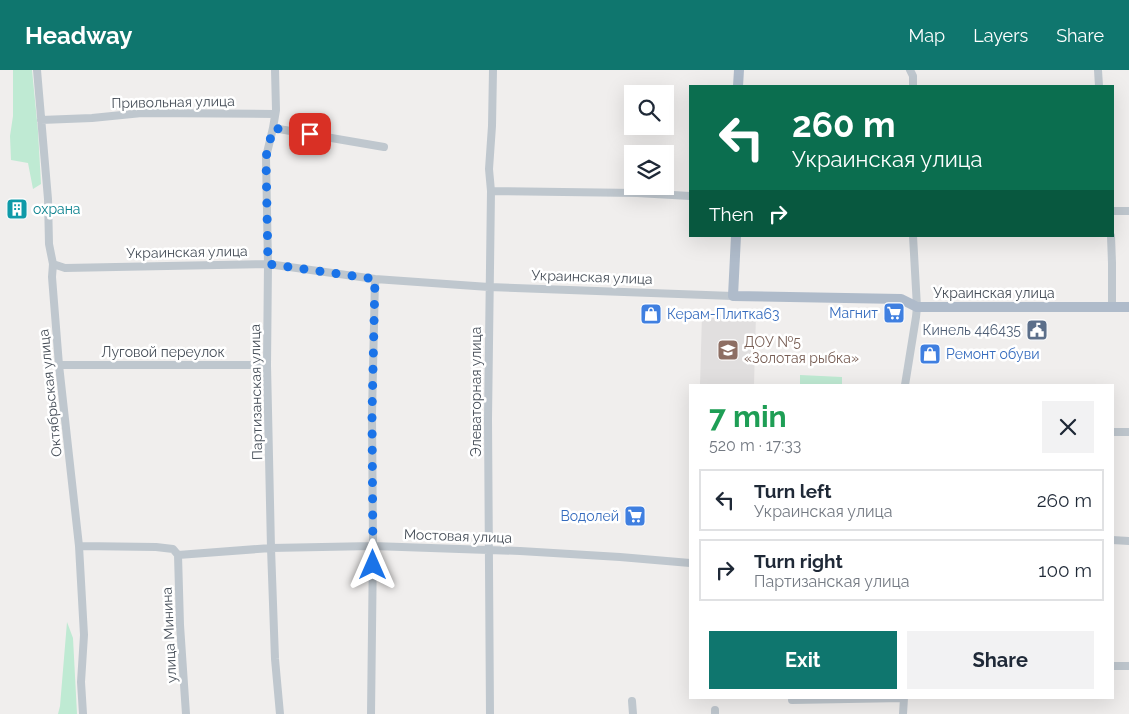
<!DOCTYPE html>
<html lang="en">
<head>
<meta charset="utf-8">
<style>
  :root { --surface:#fff; --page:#f2f2f3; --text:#1f2937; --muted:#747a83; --line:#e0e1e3; --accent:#0f766e }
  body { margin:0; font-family:Raleway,sans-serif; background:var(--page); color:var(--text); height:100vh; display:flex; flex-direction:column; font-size:19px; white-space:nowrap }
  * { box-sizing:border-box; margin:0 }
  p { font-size:16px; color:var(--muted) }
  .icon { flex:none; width:28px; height:28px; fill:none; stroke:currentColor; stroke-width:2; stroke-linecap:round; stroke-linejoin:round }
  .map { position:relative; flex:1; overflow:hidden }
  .details { position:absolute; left:689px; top:314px; width:425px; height:315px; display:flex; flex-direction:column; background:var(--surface); border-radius:0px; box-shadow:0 5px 20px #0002 }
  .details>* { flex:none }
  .guide { position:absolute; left:689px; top:15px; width:425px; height:152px; border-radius:0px; box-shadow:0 5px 20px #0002; background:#0b6e4f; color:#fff; overflow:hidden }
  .buttons { position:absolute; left:624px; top:15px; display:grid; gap:10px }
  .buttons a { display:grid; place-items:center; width:50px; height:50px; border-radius:0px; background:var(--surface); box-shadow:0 5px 20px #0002; font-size:25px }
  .pin { position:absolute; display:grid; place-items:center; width:42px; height:42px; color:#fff; margin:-21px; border-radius:10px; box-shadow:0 2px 8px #0006 }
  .me { position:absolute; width:55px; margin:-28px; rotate:0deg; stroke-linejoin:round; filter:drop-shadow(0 0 4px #0008) }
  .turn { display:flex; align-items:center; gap:18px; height:105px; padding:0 20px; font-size:22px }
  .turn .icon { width:65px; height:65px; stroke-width:2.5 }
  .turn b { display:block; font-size:35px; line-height:42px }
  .then { display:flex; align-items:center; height:48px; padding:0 20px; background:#0003; gap:10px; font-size:19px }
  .round { display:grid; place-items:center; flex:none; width:52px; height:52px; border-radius:0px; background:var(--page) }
  .overview { display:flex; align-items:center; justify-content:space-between; height:85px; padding:0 20px }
  h1 { font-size:30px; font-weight:700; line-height:38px; color:#1e9e55 }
  .cta { display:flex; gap:10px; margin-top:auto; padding:10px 20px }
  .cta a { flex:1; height:58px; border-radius:0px; background:var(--accent); color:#fff; font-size:20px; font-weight:700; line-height:58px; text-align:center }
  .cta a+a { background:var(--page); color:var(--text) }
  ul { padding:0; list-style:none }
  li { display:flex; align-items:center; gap:15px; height:62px; margin:0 10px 8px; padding:0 10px; border:2px solid var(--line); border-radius:0px }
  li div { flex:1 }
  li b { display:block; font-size:19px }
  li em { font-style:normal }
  header { display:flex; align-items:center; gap:30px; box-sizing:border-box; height:70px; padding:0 25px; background:var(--accent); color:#fff }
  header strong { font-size:24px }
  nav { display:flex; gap:28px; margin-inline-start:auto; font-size:18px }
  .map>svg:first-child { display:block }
</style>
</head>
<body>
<header>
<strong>Headway</strong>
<nav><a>Map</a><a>Layers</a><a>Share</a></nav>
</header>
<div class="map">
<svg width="1129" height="644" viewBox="0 0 1129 644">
  <rect width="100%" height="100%" fill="#f0eeed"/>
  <path fill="#e1dfdf" d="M702 244 756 245 754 315H700Z"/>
  <path fill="#bfead3" d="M13 0H32L38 61 41 114 33 119 28 93 11 90 10 66 13 46Z
    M800 305 842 307V315H800Z
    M67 552 73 568 77 644H58L60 636Z"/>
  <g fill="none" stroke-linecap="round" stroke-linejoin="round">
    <path stroke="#bfc7ce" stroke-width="8" d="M37 0 48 129 49 174 53 194 52 207 59 295 79 476 84 565 81 612 83 644
      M275 0 276 40 273 58 266 87 268 194 267 295 271 478 275 589 280 644
      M910 0 913 6V16
      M1098 0 1099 16
      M41 50 92 48 142 43 275 44
      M273 58 384 77
      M491 121 637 123 690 126
      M1112 141H1129
      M1111 166 1112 193V237
      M53 194 65 198 268 194 375 209 489 217 733 226
      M59 295H267
      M905 315 916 247 917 237 913 166
      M1112 362H1129
      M1112 470 1129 471
      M79 476 156 477 173 479 178 485
      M178 485 271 478 373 476 520 481 620 487 690 493
      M178 485 180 555 186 644
      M1112 596H1129
      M792 630 904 628
      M632 631 633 644
      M715 640V644
      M371 644 373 476 372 344 375 209
      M490 644 488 349 491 121 489 99 492 56 493 0
      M903 644 904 628"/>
    <path stroke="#afbbca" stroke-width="10" d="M738 16 739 0
      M736 166 733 226 901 229 917 237H1129"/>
  </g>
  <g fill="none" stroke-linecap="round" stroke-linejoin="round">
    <path stroke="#1a73e8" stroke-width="9" stroke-dasharray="0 16.2" d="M310 64 273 58 266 87 268 194 375 209 372 344 373 495"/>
  </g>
  <defs>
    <g id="building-square" transform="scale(1.125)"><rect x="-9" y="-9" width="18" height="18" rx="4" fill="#0f9aa8" stroke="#fff"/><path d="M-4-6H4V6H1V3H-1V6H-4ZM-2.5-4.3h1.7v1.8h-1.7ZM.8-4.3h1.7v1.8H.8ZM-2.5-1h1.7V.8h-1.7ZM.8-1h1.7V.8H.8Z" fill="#fff"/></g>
    <g id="supermarket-square" transform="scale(1.125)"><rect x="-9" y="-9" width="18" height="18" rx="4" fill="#3f7fe0" stroke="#fff"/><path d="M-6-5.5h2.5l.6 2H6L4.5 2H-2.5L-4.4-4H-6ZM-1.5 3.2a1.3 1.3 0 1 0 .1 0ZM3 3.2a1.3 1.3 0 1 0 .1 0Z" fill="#fff"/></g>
    <g id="shop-square" transform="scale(1.125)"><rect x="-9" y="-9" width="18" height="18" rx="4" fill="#3f7fe0" stroke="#fff"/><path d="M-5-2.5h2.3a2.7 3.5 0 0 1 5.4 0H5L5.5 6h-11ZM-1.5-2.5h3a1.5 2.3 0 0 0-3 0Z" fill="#fff"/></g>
    <g id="civic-square" transform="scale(1.125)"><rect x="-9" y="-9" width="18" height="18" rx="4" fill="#5c6f8a" stroke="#fff"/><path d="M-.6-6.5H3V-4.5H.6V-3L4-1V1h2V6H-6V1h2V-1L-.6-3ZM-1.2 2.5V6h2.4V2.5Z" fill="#fff"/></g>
    <g id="school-square" transform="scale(1.125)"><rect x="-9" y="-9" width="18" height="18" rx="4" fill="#8d6e63" stroke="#fff"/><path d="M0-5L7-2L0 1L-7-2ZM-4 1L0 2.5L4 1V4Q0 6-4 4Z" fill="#fff"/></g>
  </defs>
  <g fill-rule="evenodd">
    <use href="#building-square" x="17" y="139"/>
    <use href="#supermarket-square" x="894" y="243"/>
    <use href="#shop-square" x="651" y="244"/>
    <use href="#civic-square" x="1037" y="260"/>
    <use href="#school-square" x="728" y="280"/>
    <use href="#shop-square" x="930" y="284"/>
    <use href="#supermarket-square" x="635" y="446"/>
  </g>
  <g text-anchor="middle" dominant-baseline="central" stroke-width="5" stroke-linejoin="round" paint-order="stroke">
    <g font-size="14" fill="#474f59" stroke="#fff">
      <text transform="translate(173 32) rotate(-1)">Привольная улица</text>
      <text transform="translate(187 182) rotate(-1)">Украинская улица</text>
      <text transform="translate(592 207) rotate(2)">Украинская улица</text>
      <text x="994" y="223">Украинская улица</text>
      <text x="163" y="282">Луговой переулок</text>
      <text transform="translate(256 322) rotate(-91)">Партизанская улица</text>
      <text transform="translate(476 322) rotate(-90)">Элеваторная улица</text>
      <text transform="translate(50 323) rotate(-96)">Октябрьская улица</text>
      <text transform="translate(458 466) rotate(2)">Мостовая улица</text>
      <text transform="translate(169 565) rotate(-93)">улица Минина</text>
    </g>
    <g font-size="14" fill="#0d838f" stroke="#fff" text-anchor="start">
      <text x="33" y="139">охрана</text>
    </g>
    <g font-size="14" fill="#366cbe" stroke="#fff" text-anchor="end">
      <text x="878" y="243">Магнит</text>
      <text x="667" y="244" text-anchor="start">Керам-Плитка63</text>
      <text x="946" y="284" text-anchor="start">Ремонт обуви</text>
      <text x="619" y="446">Водолей</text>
    </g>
    <g font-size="14" fill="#4e5e75" stroke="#fff" text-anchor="end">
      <text x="1021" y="260">Кинель 446435</text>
    </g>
    <g font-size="14" fill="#785e54" stroke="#fff" text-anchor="start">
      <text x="744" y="272">ДОУ №5<tspan x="744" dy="16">«Золотая рыбка»</tspan></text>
    </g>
  </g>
</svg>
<div class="buttons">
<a><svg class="icon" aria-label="search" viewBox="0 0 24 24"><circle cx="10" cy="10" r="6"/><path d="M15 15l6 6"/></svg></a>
<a><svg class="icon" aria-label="layers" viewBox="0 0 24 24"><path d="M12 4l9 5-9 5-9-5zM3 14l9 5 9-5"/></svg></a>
</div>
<div class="pin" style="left:310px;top:64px;background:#d93025"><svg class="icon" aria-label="arrive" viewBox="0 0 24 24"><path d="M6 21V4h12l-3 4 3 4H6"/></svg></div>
<svg class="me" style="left:373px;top:495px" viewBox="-20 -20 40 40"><path d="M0-17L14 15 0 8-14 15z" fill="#1a73e8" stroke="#fff" stroke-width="4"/></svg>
<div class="guide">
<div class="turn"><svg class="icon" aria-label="left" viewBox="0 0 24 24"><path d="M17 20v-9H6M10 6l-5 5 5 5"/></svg><div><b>260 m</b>Украинская улица</div></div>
<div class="then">Then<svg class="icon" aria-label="right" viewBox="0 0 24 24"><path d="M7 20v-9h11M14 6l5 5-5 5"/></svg></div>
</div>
<section class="details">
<div class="overview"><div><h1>7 min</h1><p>520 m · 17:33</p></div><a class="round"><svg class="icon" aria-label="close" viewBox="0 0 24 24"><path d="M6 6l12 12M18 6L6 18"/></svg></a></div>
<ul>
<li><svg class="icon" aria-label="left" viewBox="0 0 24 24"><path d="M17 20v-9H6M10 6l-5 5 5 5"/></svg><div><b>Turn left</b><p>Украинская улица</p></div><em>260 m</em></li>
<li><svg class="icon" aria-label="right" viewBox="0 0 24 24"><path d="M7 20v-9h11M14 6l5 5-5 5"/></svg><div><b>Turn right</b><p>Партизанская улица</p></div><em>100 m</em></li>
</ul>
<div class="cta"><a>Exit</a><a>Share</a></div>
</section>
</div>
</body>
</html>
